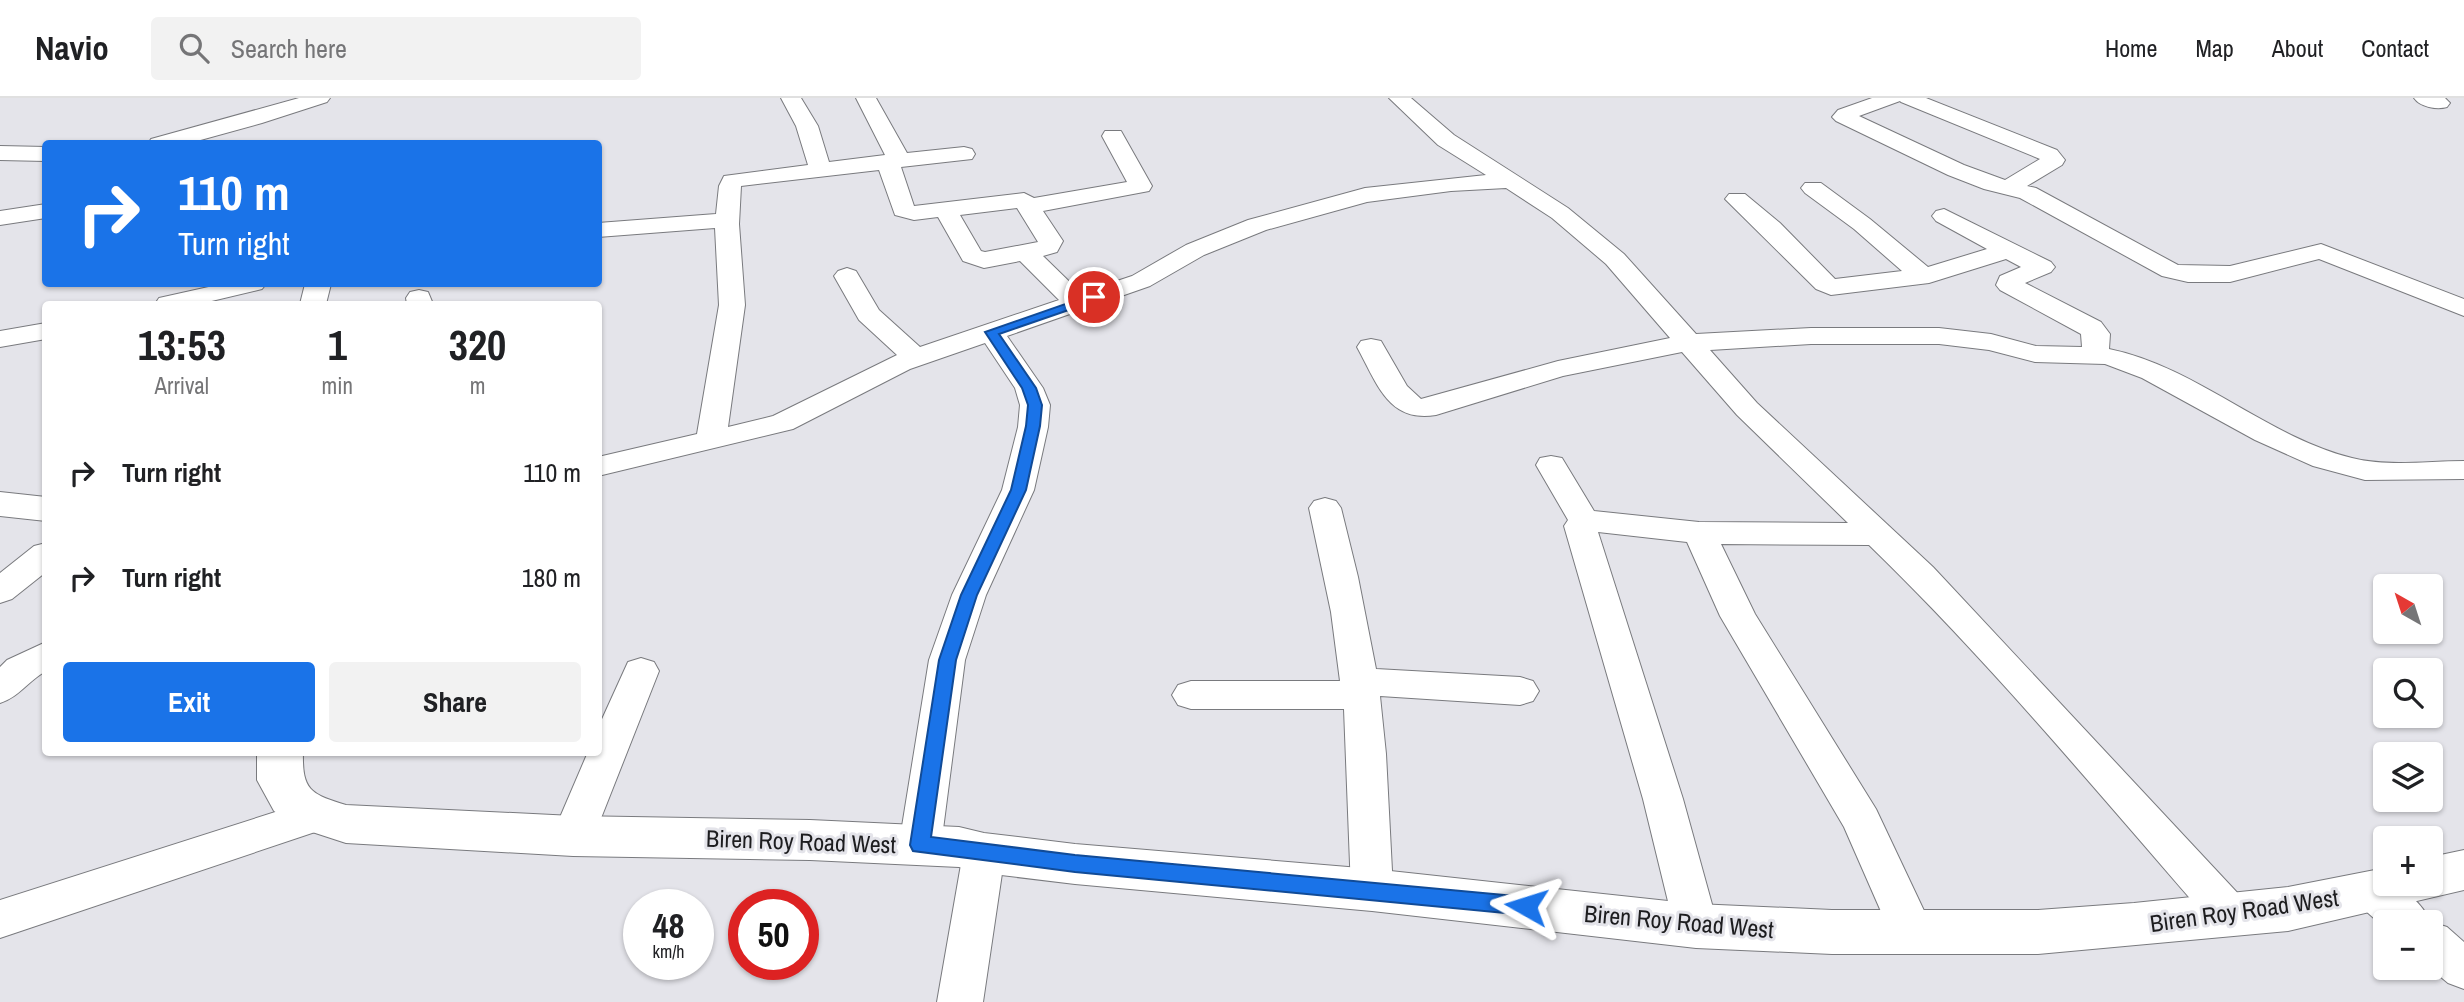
<!DOCTYPE html>
<html lang="en">
<head>
<meta charset="utf-8">
<style>
  :root { --surface:#fff; --page:#f2f2f2; --text:#202124; --muted:#757577; --line:#e0e0e0; --accent:#1a73e8 }
  body { margin:0; font-family:"Archivo Narrow",sans-serif; background:var(--page); color:var(--text); height:100vh; display:flex; flex-direction:column; font-size:26px; white-space:nowrap }
  * { box-sizing:border-box; margin:0 }
  p { font-size:23px; color:var(--muted) }
  .icon { flex:none; width:38px; height:38px; fill:none; stroke:currentColor; stroke-width:2; stroke-linecap:round; stroke-linejoin:round }
  .map { position:relative; flex:1; overflow:hidden }
  .sheet { position:absolute; left:42px; top:203px; width:560px; height:455px; display:flex; flex-direction:column; background:var(--surface); border-radius:7px; box-shadow:0 2px 5px #0004 }
  .sheet>* { flex:none }
  .hud { position:absolute; left:42px; top:42px; width:560px; height:147px; border-radius:7px; box-shadow:0 2px 5px #0004; background:#1a73e8; color:#fff; overflow:hidden }
  .needle { width:46px; rotate:321deg }
  .tools { position:absolute; left:2373px; top:476px; display:grid; gap:14px }
  .tools a { display:grid; place-items:center; width:70px; height:70px; border-radius:7px; background:var(--surface); box-shadow:0 2px 5px #0004; font-size:35px }
  .speed { position:absolute; left:623px; top:791px; display:flex; gap:14px; font-size:35px; font-weight:700; text-align:center }
  .speed>* { display:grid; place-content:center; width:91px; height:91px; border-radius:50%; background:var(--surface); box-shadow:0 2px 5px #0004; line-height:1 }
  .speed small { font-size:18px; font-weight:400 }
  .speed .limit { border:10px solid #d22; background:#fff; color:#111 }
  .pin { position:absolute; display:grid; place-items:center; width:60px; height:60px; color:#fff; margin:-30px; border:4px solid #fff; border-radius:50%; box-shadow:0 2px 7px #0007 }
  .me { position:absolute; width:77px; margin:-38px; rotate:276deg; stroke-linejoin:round; filter:drop-shadow(0 0 5px #0008) }
  .turn { display:flex; align-items:center; gap:24px; height:147px; padding:0 21px; font-size:32px }
  .turn .icon { width:91px; height:91px; stroke-width:2.5 }
  .turn b { display:block; font-size:49px; line-height:60px }
  .eta { display:flex; justify-content:space-evenly; align-items:center; height:119px; text-align:center }
  .eta b { font-size:42px; font-weight:700; line-height:49px }
  .primary-button { display:flex; gap:14px; margin-top:auto; padding:14px 21px }
  .primary-button a { flex:1; height:80px; border-radius:7px; background:var(--accent); color:#fff; font-size:28px; font-weight:700; line-height:80px; text-align:center }
  .primary-button a+a { background:var(--page); color:var(--text) }
  ul { padding:0; list-style:none }
  li { display:flex; align-items:center; gap:21px; height:105px; padding:0 21px }
  li div { flex:1 }
  li b { display:block; font-size:26px }
  li em { font-style:normal }
  header { display:flex; align-items:center; gap:42px; box-sizing:border-box; height:98px; padding:0 35px; background:var(--surface); border-bottom:2px solid var(--line) }
  header strong { font-size:33px }
  nav { display:flex; gap:38px; margin-inline-start:auto; font-size:24px }
  .search { width:490px; height:63px; background:var(--page); display:flex; align-items:center; gap:18px; box-sizing:border-box; padding:0 24px; border-radius:7px; color:var(--muted); font-size:26px }
  .map>svg:first-child { display:block }
</style>
</head>
<body>
<header>
<strong>Navio</strong>
<div class="search"><svg class="icon" aria-label="search" viewBox="0 0 24 24"><circle cx="10" cy="10" r="6"/><path d="M15 15l6 6"/></svg>Search here</div>
<nav><a>Home</a><a>Map</a><a>About</a><a>Contact</a></nav>
</header>
<div class="map">
<svg width="2464" height="904" viewBox="0 0 2464 904">
  <rect width="100%" height="100%" fill="#e4e4ea"/>
  <g fill="none" stroke-linecap="round" stroke-linejoin="round">
    <g stroke="#797a7e" stroke-width="2">
      <path id="street" d="M299 0H330L327 4 262 25 186 46H148L151 41Z
        M781 0H801L818 28 829 64 885 57 856 0H876L907 55 964 49 972 51 975 56 972 61 901 69 914 108 1024 95 1034 100 1127 84 1102 38 1105 33H1121L1152 88 1149 93 1043 113 1063 143 1057 154 1043 158 1081 195 1132 178 1186 147 1248 122 1365 90 1486 77 1438 47 1389 0H1411L1454 37 1568 110 1624 156 1696 236 1811 230H1939L1991 236 2036 248 2082 249 2081 236 2000 192 1996 187 2000 178 2021 169 2006 161 1929 185 1831 197 1816 191 1725 101 1729 96H1745L1780 125 1835 181 1902 173 1854 131 1805 95 1801 90 1805 85H1821L1870 121 1928 169 1987 151 1936 123 1932 118 1936 113 1944 111 2051 164 2055 169 2051 174 2025 185 2101 224 2110 236 2109 251C2197 269 2265 338 2352 360 2388 369 2428 363 2464 363V381L2365 382 2313 368 2255 342 2142 280 2105 266 2035 264 1989 252 1939 246H1811L1710 252 1757 305 1933 469 2245 803 2252 816 2245 829 2230 835 2215 829C2102 700 1992 566 1869 447L1721 446 1755 516 1876 711 1935 836 1929 850 1913 855 1897 850 1844 729 1720 518 1687 444 1598 434 1683 701 1718 828 1712 841 1696 847 1680 841 1674 828 1643 701 1564 428 1568 422 1536 367 1540 360 1551 358 1562 360 1594 413 1699 424 1848 425 1737 317 1682 254 1563 278 1436 317C1388 325 1377 285 1357 249L1361 243 1371 241 1381 243 1407 288 1421 301 1558 263 1670 240 1606 166 1552 120 1506 90 1451 93 1367 104 1266 132 1204 157 1150 188 1007 238 1043 290 1050 307 1048 329 1034 392 986 497 965 562 941 747 935 759 920 764 905 759 899 747 929 562 952 497 1002 392 1018 329 1020 307 1015 290 985 245 910 271 793 331 598 378V359L697 336 719 207 715 130 598 139V125L716 116 719 88 724 78 808 67 796 28ZM879 72 895 117 914 122 938 119 963 163 984 170 1020 163 1059 202 920 249 879 212 856 173 847 170 838 173 834 178 859 222 897 257 773 318 728 329 745 207 739 126 741 88ZM1017 110 1038 144 985 154 981 153 960 117Z
        M1872 0H1926L2057 52 2065 62 2062 67 2027 88 2036 90 2178 167 2230 168 2321 146 2464 201V218L2319 161 2230 184H2188L2162 178 2020 100 1984 91 1948 77 1836 23 1832 19 1838 12ZM1900 3 1901 4 2040 61 2005 82 1964 67 1859 18Z
        M2414 0H2445L2450 5 2447 9C2437 12 2420 9 2414 0Z
        M0 48 46 49V63L0 62Z
        M46 106V120L0 127V113Z
        M222 186H266L262 191 199 206H155L159 200Z
        M305 186H331L326 206H300Z
        M419 192 428 194 433 206H407L406 200 410 194Z
        M46 225V241L0 249V233Z
        M1325 400 1336 403 1341 410 1358 479 1376 571 1520 579 1533 583 1539 593 1533 603 1520 607 1380 598 1386 656 1393 792 1387 805 1372 810 1357 805 1351 792 1344 611H1191L1178 607 1172 597 1178 587 1191 583H1340L1331 514 1309 410 1314 403Z
        M46 445V474L12 501 0 505V475L34 448Z
        M46 544V573C28 583 19 599 0 605V569L7 562Z
        M641 560 654 564 659 573 594 738 588 750 573 755 558 750 552 738 588 654H598V630L628 564Z
        M316 701 330 705 336 717 330 729 0 840V802Z
        M984 738 999 743 1005 755 983 904H937L963 755 969 743Z
        M2374 776 2385 780V786C2404 786 2423 808 2431 824L2447 829 2464 844V891L2448 885 2430 870 2431 824H2385V830L2359 807 2353 794 2359 781Z"/>
    </g>
    <g stroke="#797a7e" stroke-width="2">
      <path id="secondary" d="M0 394 46 399V423L0 418Z
        M257 654H303C302 692 310 696 346 707L573 718 810 722 959 729 984 735 1075 746 1372 771 1696 806 1832 812H2038L2134 805 2288 789 2385 770V786H2431V759L2464 752V792L2288 833 2038 856H1832L1696 850 1372 813 1075 786 984 775 959 769 810 762 573 758 346 745 300 730 274 713 257 682Z"/>
    </g>
    <use href="#street" fill="#fff" fill-rule="evenodd"/>
    <use href="#secondary" fill="#fff" fill-rule="evenodd"/>
  </g>
  <path fill="#1a73e8" stroke="#114b97" stroke-width="2" d="M1094 196 1100 199 1098 202 999 236 1036 290 1042 307 1040 328 1026 392 977 497 956 562 931 739 1075 757 1526 799 1533 802 1536 808 1533 815 1526 817 1075 774 913 753 910 747 939 562 961 497 1011 392 1026 328 1028 307 1022 290 985 234Z"/>
  <g text-anchor="middle" dominant-baseline="central" stroke-width="6" stroke-linejoin="round" paint-order="stroke">
    <g font-size="24" fill="#1d1d1f" stroke="#e4e4ea">
      <text transform="translate(801 743) rotate(2)">Biren Roy Road West</text>
      <text transform="translate(2244 812) rotate(-8)">Biren Roy Road West</text>
      <text transform="translate(1679 823) rotate(5)">Biren Roy Road West</text>
    </g>
  </g>
</svg>
<div class="tools">
<a><svg class="needle" viewBox="-14 -14 28 28"><path d="M0-13l5 13h-10z" fill="#e53935"/><path d="M0 13l5-13h-10z" fill="#757577"/></svg></a>
<a><svg class="icon" aria-label="search" viewBox="0 0 24 24"><circle cx="10" cy="10" r="6"/><path d="M15 15l6 6"/></svg></a>
<a><svg class="icon" aria-label="layers" viewBox="0 0 24 24"><path d="M12 4l9 5-9 5-9-5zM3 14l9 5 9-5"/></svg></a>
<a>+</a>
<a>−</a>
</div>
<div class="speed"><div>48<small>km/h</small></div><div class="limit">50</div></div>
<div class="pin" style="left:1094px;top:199px;background:#d93025"><svg class="icon" aria-label="arrive" viewBox="0 0 24 24"><path d="M6 21V4h12l-3 4 3 4H6"/></svg></div>
<svg class="me" style="left:1526px;top:808px" viewBox="-20 -20 40 40"><path d="M0-17L14 15 0 8-14 15z" fill="#1a73e8" stroke="#fff" stroke-width="4"/></svg>
<div class="hud">
<div class="turn"><svg class="icon" aria-label="right" viewBox="0 0 24 24"><path d="M7 20v-9h11M14 6l5 5-5 5"/></svg><div><b>110 m</b>Turn right</div></div>
</div>
<section class="sheet">
<div class="eta">
<div><b>13:53</b><p>Arrival</p></div>
<div><b>1</b><p>min</p></div>
<div><b>320</b><p>m</p></div>
</div>
<ul>
<li><svg class="icon" aria-label="right" viewBox="0 0 24 24"><path d="M7 20v-9h11M14 6l5 5-5 5"/></svg><div><b>Turn right</b></div><em>110 m</em></li>
<li><svg class="icon" aria-label="right" viewBox="0 0 24 24"><path d="M7 20v-9h11M14 6l5 5-5 5"/></svg><div><b>Turn right</b></div><em>180 m</em></li>
</ul>
<div class="primary-button"><a>Exit</a><a>Share</a></div>
</section>
</div>
</body>
</html>
